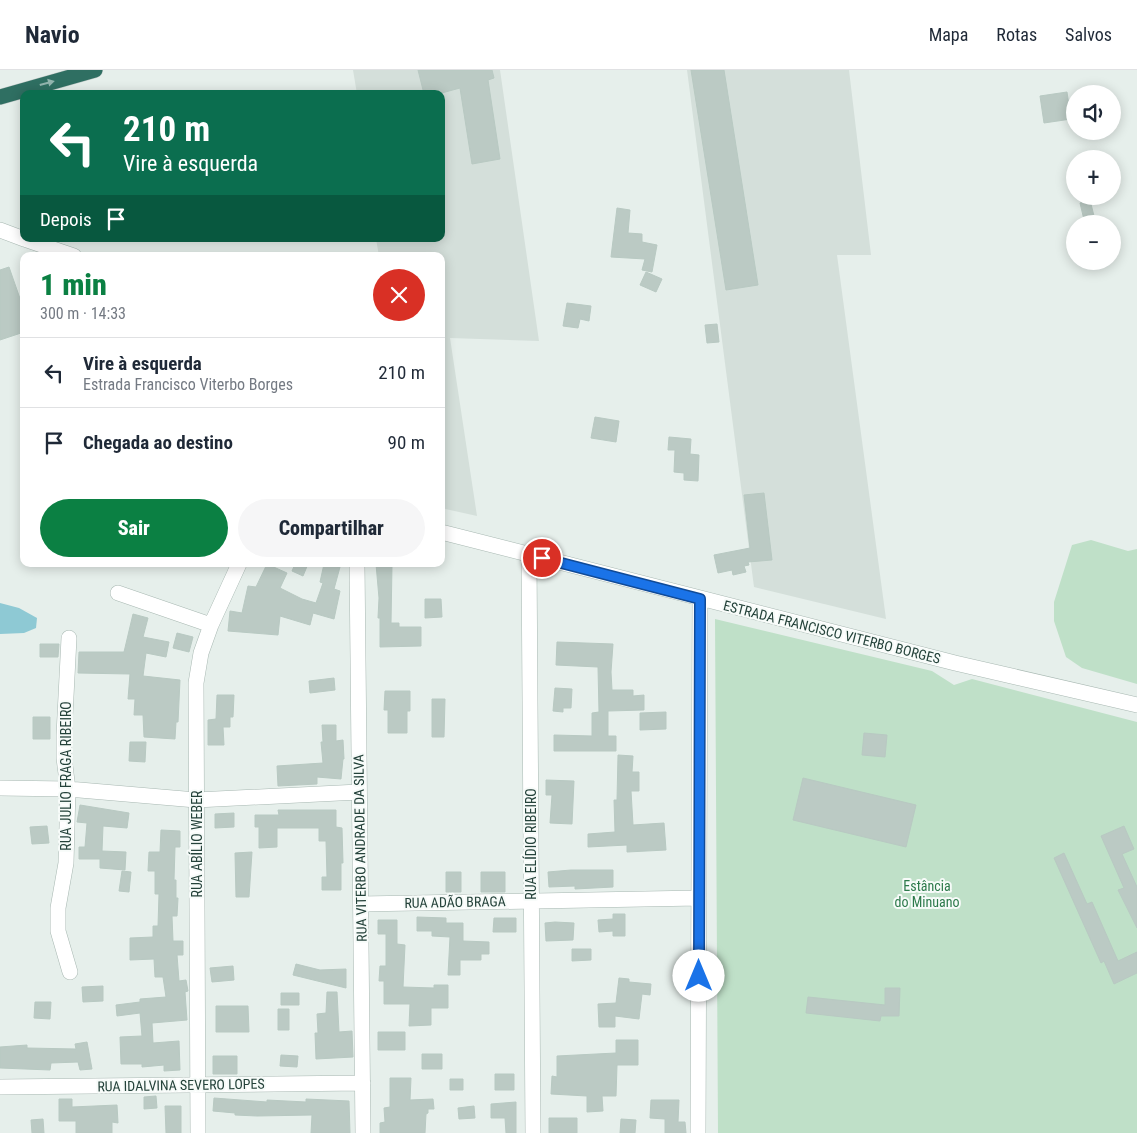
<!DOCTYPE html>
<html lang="pt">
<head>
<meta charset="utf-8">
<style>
  :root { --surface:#fff; --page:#f6f6f7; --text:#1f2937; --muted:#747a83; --line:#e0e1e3; --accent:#0b8043 }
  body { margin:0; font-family:"Roboto Condensed",sans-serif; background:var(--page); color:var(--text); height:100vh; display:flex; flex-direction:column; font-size:19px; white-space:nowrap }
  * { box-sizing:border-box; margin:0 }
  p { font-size:16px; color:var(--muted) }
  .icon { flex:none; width:28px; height:28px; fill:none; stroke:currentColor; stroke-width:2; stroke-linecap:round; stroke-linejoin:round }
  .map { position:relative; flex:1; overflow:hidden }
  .details { position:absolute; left:20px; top:182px; width:425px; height:315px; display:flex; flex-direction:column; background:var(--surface); border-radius:10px; box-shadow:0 2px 12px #0003 }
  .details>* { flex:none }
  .banner { position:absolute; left:20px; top:20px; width:425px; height:152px; border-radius:10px; box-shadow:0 2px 12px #0003; background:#0b6e4f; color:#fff; overflow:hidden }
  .buttons { position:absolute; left:1066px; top:15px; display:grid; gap:10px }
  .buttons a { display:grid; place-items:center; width:55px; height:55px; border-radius:50%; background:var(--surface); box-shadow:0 2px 12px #0003; font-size:25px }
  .pin { position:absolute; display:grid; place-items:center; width:42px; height:42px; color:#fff; margin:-21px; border:2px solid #fff; border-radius:50%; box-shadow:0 1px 5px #0007 }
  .me { position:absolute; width:55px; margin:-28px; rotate:0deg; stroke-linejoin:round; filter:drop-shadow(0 0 4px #0008) }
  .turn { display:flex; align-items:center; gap:18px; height:105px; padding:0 20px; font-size:22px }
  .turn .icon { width:65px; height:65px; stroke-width:2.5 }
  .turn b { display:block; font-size:35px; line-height:42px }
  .then { display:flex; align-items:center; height:48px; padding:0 20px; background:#0003; gap:10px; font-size:19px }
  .round { display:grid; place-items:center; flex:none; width:52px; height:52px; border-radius:26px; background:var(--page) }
  .summary { display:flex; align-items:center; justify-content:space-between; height:85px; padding:0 20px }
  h1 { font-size:30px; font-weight:800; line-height:38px; color:var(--accent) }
  .cta { display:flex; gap:10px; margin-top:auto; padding:10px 20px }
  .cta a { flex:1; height:58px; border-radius:30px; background:var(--accent); color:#fff; font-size:20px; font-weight:800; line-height:58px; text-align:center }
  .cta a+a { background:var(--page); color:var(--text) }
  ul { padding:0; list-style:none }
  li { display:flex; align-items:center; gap:15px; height:70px; padding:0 20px; border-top:1px solid var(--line) }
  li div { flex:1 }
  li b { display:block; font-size:19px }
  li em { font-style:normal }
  header { display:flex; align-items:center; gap:30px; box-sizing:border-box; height:70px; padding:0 25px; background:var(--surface); border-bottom:1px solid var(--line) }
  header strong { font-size:24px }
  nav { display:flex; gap:28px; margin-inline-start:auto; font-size:18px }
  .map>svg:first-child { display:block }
</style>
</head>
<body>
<header>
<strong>Navio</strong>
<nav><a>Mapa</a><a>Rotas</a><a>Salvos</a></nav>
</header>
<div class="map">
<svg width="1137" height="1063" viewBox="0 0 1137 1063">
  <rect width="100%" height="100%" fill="#e6efeb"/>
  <path fill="#d4dfda" d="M353 0H500L539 271 450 268 477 446 441 438V186H379L376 169H441V24H357Z
    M687 0H849L871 185H837L886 549 754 517Z"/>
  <path fill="#bfe0c8" d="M1091 470 1128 481 1137 479V614L1082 598 1066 587 1054 551V532L1072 475Z
    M715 549 932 601 954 615 972 609 1137 652V1063H718Z"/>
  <path fill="#8ec9d4" d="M0 533 19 538 37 548 36 558 24 563 0 564Z"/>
  <path fill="#bbcac4" stroke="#b8c9c2" d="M418 0H492L494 8 488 10 500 89 472 94 460 18 438 24H424Z
    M691 0H724L758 215 726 220Z
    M1067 22 1071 49 1044 53 1040 26Z
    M1090 130 1096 154H1085L1080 133Z
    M617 138 630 140 628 163 642 164V172L657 175 652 202 642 200 645 189 611 187Z
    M9 197 24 240V262L0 270V200Z
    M646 202 662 209 656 222 640 215Z
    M567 233 591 236 589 251 580 249 578 258 563 256Z
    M717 254 719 272 707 273 705 255Z
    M595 347 619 351 616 372 591 368Z
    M669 367 691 369 690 384 699 385 698 411 684 410V403L674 402 675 380H668Z
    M764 423 772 490 748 492 749 495 744 496 746 502 733 505 732 500 718 503 714 485 750 478 744 425Z
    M267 494 287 503 280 518 302 529 316 533 323 513 320 512 324 494 340 497 334 519 340 521 334 549 313 543 310 555 280 546 278 565 228 561 230 541 242 543 248 516 256 517Z
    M295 494H308L303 506 292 501Z
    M376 494H392L391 553H399V557H421V576L380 577V548H378L379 528Z
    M425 529H441L442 547 425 548Z
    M133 544 148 548 143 567 169 572 166 587 146 583 143 606 180 610 178 652H176L175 669 144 667 143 645H134L135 629H128L130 604 78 603 79 582H124Z
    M177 563 193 567 189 582 173 578Z
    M557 572 613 574 611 602 612 620H633V626L644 625V640L608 641V666H616V681H554V665L592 666V643L599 642 598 597 556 595Z
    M40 574H59L58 587H40Z
    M334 608 335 620 310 623 309 611Z
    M555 618 572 619 571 638H563V642L553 641Z
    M385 621H410V641H407V663H388V640H384Z
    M217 625H234L233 647H230V657H223L224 675H208V650L216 649Z
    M432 629H445L444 667H432Z
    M666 642V659L640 660V643Z
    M33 647H50V669H33Z
    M322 655H336V671L343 670 344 689H343L341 709 317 707V714L278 716 277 696 323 693 321 672H323Z
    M864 663 887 665 885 687 862 685Z
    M130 672H146L145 692 129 691Z
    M618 685 633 686 632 702H639V721H631L633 755 664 753 666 780 627 782V775L588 777V764L615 762 614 730H617Z
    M803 708 916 735 906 777 793 750Z
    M546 710 574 711 572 754 550 753 552 725H546Z
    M80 735 129 743 127 758 103 756 102 781 126 782 125 800 100 798V789H79V777H85L87 753 77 752Z
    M278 740H336V757L342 758 343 793H341V820H322V807H327L326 771H319V758H277V777L259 778V757H255V745H279Z
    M234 743V757L215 758V744Z
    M47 756 49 773 32 774 30 757Z
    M1124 756 1134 779 1122 784 1137 817V858L1118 820 1124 818 1101 766Z
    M161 760 180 761V777H175L174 810H176V828H178L177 846H172L173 871H183V885H177L179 911 186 910 188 921 185 922 187 950 152 953 153 973 179 971 180 1000 164 1001V995L142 997V994H121L120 967 142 966 140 943 117 946 116 935 140 932V929L166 927 163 907H155L154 889 130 890V868L153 867V856H158L159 824H155V801H148L149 782H160Z
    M252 782 249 827H236L235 783Z
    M1064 783 1087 834 1092 832 1118 891 1137 882V903L1114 914 1104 891 1101 893 1054 788Z
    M571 800H613V817L575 819V816L549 817 548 802Z
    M122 801 131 802 129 822 119 821Z
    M446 802H461V822H446Z
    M481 802H505V822H481Z
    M613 844H625V866H613V861L599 862 598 850 613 849Z
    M417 847 446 848V853H463V871L489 872V884H481V890H460V905H448L450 867 432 866V861H417Z
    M494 848H516V862H493Z
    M378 850H397V874L405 875 403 917 434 918V915H448V938H431V955L409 956 410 934H384V911H379L380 896H386V864H378Z
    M555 852 574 853 573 870 546 871 545 853Z
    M572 879H591V890L572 891Z
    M296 894 320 900 346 899V918L293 905Z
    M233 896 234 910 212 912 210 898Z
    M619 908 629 909V912L651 914 650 925 642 924 639 949 615 946V957H599L598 934 616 933Z
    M103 916V931L83 932 82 917Z
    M885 918H900L899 946H881L880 951 806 943 808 927 885 935Z
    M327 922H337L339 962 352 961 353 987 316 989 315 963H318L317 944 326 943Z
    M281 923H299V935H281Z
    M35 932H51L50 949 34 948Z
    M216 936H248L249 962H216Z
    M278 939H289V960H278Z
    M378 962H405V980H378Z
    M616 970H638V995H617L616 1026H602L603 1041 587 1042V1026L551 1024 552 1006 557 1007V986L616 983Z
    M87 972 92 999 80 1000 78 992 51 993 50 1000 0 998V977L27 975V978L76 979 75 974Z
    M422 984H442V999H422Z
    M281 985 298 986 297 997 280 996Z
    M213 986H237V1004H213Z
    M495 1004H514V1020H495Z
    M390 1008H411L410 1030 433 1029 434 1039H428V1043L426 1044 425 1063H380V1053L385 1052 384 1038 390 1037Z
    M450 1009H463V1020H450Z
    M156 1026 157 1038 144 1039V1027Z
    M214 1028 267 1032V1030L306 1032V1029L349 1031 350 1063H311L312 1045 257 1046 235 1045V1043L213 1041Z
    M59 1029H72V1037L117 1035 118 1053 112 1052V1063H76V1051H59Z
    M651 1030H679L678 1052H685L686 1063H665V1049L650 1048Z
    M516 1032V1063H506L505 1048H491V1034Z
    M165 1036H181V1063H166Z
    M474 1036 475 1048 459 1049 458 1038Z
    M549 1048H577V1063H549Z
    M43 1049 44 1063H32L31 1050Z
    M621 1049 636 1050 635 1063H620Z"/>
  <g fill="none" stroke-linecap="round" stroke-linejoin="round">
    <g stroke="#a8b8b2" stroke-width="16">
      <path id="minor" d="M0 160 24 169
        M24 169 74 186
        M441 462 955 593 1137 635
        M529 485 533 1063
        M357 494 363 1063
        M118 523 211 555
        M69 568 64 665V688L68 719 66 793 58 838V861L70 902
        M0 718 68 719 196 730 359 722
        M361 834 699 828
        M0 1017 363 1013
        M198 1063 196 613 201 583 211 555 239 494
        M698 1063 700 529"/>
    </g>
    <g stroke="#c2cac8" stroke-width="16">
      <path id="highway" d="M0 27 95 0"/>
    </g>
    <use href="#minor" stroke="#fff" stroke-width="15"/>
    <use href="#highway" stroke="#2f6f62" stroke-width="15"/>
  </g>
  <defs><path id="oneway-solid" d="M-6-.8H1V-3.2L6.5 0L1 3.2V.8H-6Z" transform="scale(1.25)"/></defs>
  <use fill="#93b5ae" href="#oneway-solid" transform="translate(47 13) rotate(-15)"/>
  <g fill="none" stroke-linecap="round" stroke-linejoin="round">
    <g stroke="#114b97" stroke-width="12">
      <path id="route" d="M542 488 700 529 699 906"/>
    </g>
    <use href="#route" stroke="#1a73e8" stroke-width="9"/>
  </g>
  <g text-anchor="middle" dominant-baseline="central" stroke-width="4" stroke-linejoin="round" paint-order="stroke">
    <g font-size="14" fill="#24423a" stroke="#f7fbf9">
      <text transform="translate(832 562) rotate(14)">ESTRADA FRANCISCO VITERBO BORGES</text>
      <text transform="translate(66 706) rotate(-90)">RUA JULIO FRAGA RIBEIRO</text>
      <text transform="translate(197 774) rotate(-90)">RUA ABÍLIO WEBER</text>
      <text transform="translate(531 774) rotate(-90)">RUA ELÍDIO RIBEIRO</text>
      <text transform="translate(360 778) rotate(-91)">RUA VITERBO ANDRADE DA SILVA</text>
      <text transform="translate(455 832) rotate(-1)">RUA ADÃO BRAGA</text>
      <text transform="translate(181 1015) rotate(-1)">RUA IDALVINA SEVERO LOPES</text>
    </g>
    <g font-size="14" fill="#2d7a4b" stroke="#f7fbf9">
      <text x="927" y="816">Estância<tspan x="927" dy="16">do Minuano</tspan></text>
    </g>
  </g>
</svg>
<div class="buttons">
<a><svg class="icon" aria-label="sound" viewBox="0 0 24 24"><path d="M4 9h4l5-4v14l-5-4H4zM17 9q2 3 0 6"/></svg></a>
<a>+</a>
<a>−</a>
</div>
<div class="pin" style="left:542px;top:488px;background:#d93025"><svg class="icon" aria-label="arrive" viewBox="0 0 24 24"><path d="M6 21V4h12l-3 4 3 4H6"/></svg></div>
<svg class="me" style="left:699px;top:906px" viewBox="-20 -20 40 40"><circle r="19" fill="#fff"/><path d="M0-13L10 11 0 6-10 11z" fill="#1a73e8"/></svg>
<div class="banner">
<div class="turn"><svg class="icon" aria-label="left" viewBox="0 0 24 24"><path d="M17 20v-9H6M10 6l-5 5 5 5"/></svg><div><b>210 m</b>Vire à esquerda</div></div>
<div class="then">Depois<svg class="icon" aria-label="arrive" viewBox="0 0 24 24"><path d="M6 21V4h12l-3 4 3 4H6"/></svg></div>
</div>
<section class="details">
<div class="summary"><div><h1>1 min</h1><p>300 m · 14:33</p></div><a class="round" style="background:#d93025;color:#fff"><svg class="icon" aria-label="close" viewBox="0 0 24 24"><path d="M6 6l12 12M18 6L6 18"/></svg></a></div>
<ul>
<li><svg class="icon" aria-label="left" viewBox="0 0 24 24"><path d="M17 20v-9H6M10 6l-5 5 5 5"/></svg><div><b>Vire à esquerda</b><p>Estrada Francisco Viterbo Borges</p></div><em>210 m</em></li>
<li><svg class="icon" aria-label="arrive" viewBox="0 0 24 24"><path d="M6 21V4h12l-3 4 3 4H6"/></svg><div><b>Chegada ao destino</b></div><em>90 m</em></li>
</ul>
<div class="cta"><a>Sair</a><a>Compartilhar</a></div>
</section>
</div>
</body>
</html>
